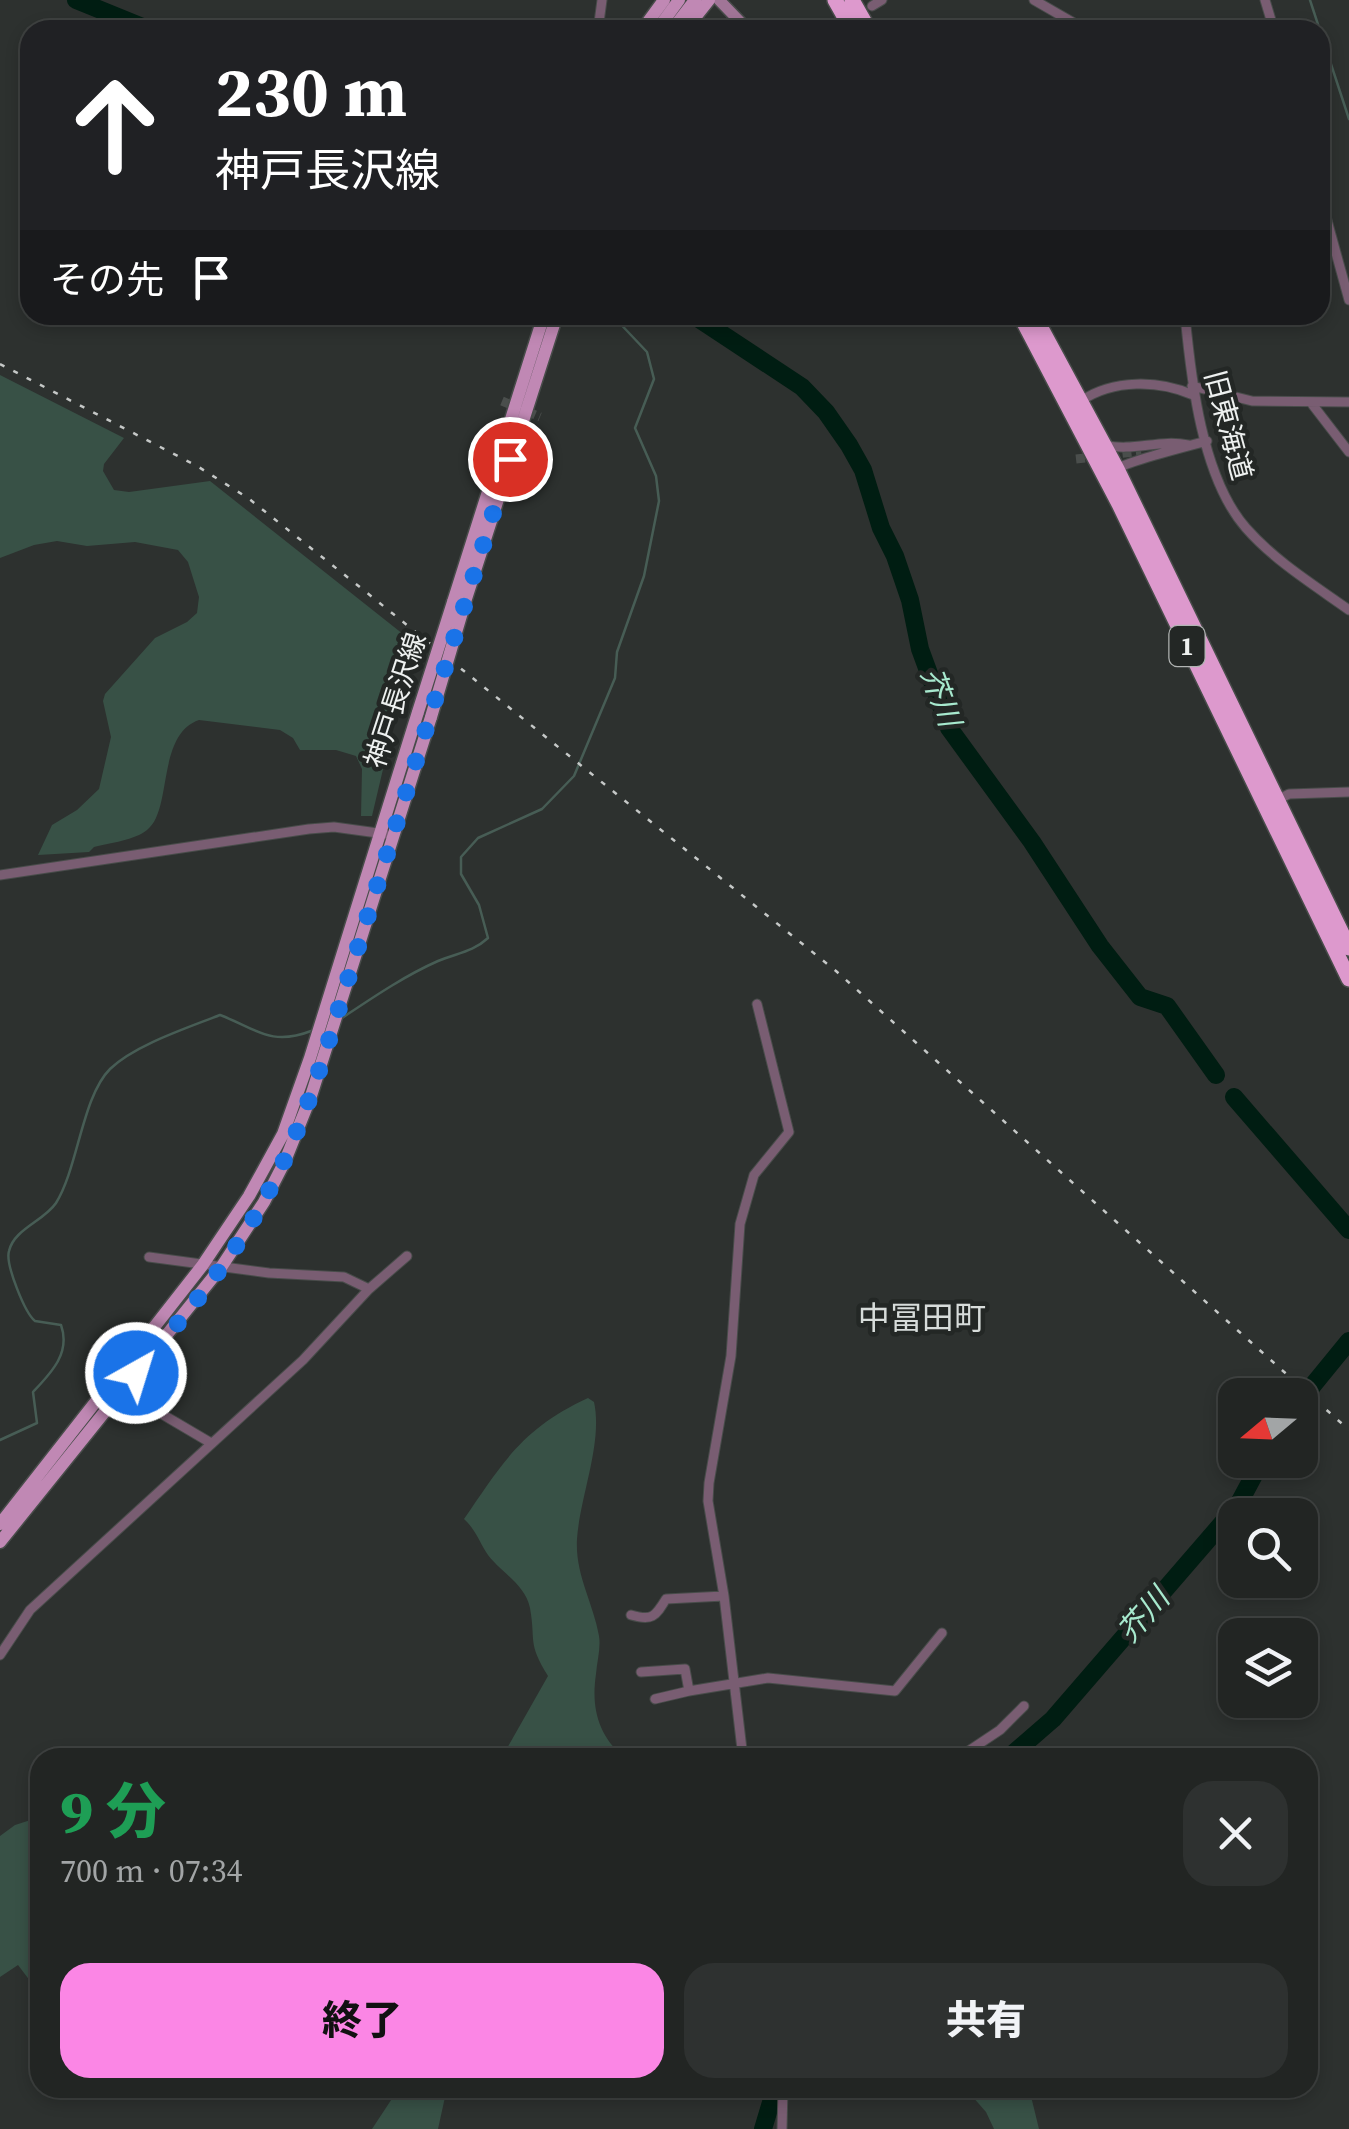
<!DOCTYPE html>
<html lang="ja">
<head>
<meta charset="utf-8">
<style>
  :root { --surface:#222523; --page:#2e3130; --text:#f1f3f6; --muted:#a2a5a6; --line:#3f4241; --accent:#fb86e5 }
  body { margin:0; font-family:"Source Serif 4","Noto Sans JP",serif; background:var(--page); color:var(--text); height:100vh; display:flex; flex-direction:column; font-size:38px; white-space:nowrap }
  * { box-sizing:border-box; margin:0 }
  p { font-size:32px; color:var(--muted) }
  .icon { flex:none; width:55px; height:55px; fill:none; stroke:currentColor; stroke-width:2; stroke-linecap:round; stroke-linejoin:round }
  .map { position:relative; flex:1; overflow:hidden }
  .panel { position:absolute; left:30px; top:1748px; width:1288px; height:350px; display:flex; flex-direction:column; background:var(--surface); border-radius:30px; box-shadow:0 5px 15px #0003,0 0 0 2px var(--line) }
  .panel>* { flex:none }
  .guide { position:absolute; left:20px; top:20px; width:1310px; height:305px; border-radius:30px; box-shadow:0 5px 15px #0003,0 0 0 2px var(--line); background:#202124; color:#fff; overflow:hidden }
  .needle { width:65px; rotate:251deg }
  .tools { position:absolute; left:1218px; top:1378px; display:grid; gap:20px }
  .tools a { display:grid; place-items:center; width:100px; height:100px; border-radius:20px; background:var(--surface); box-shadow:0 5px 15px #0003,0 0 0 2px var(--line); font-size:50px }
  .pin { position:absolute; display:grid; place-items:center; width:85px; height:85px; color:#fff; margin:-42px; border:5px solid #fff; border-radius:50%; box-shadow:0 2px 10px #0007 }
  .me { position:absolute; width:110px; margin:-55px; rotate:39deg; stroke-linejoin:round; filter:drop-shadow(0 0 8px #0008) }
  .turn { display:flex; align-items:center; gap:35px; height:210px; padding:0 30px; font-size:45px }
  .turn .icon { width:130px; height:130px; stroke-width:2.5 }
  .turn b { display:block; font-size:70px; line-height:85px }
  .then { display:flex; align-items:center; height:95px; padding:0 30px; background:#0003; gap:20px; font-size:38px }
  .round { display:grid; place-items:center; flex:none; width:105px; height:105px; border-radius:30px; background:var(--page) }
  .overview { display:flex; align-items:center; justify-content:space-between; height:170px; padding:0 30px }
  h1 { font-size:60px; font-weight:800; line-height:75px; color:#1e9e55 }
  .button { display:flex; gap:20px; margin-top:auto; padding:20px 30px }
  .button a { flex:1; height:115px; border-radius:30px; background:var(--accent); color:#111; font-size:40px; font-weight:800; line-height:115px; text-align:center }
  .button a+a { background:var(--page); color:var(--text) }
  .map>svg:first-child { display:block }
</style>
</head>
<body>
<div class="map">
<svg width="1349" height="2129" viewBox="0 0 1349 2129">
  <rect width="100%" height="100%" fill="#2d312f"/>
  <path fill="#385146" d="M0 375 124 438 104 464 103 471 114 490 129 492 210 481 413 642 372 816H361L362 769 356 756 336 750H300L293 738 280 730 199 720C156 735 173 810 147 830 135 840 110 843 94 847L89 852 38 855 52 825 77 810 99 789 111 737 103 701 105 694 155 638 187 622 197 613 199 597 188 562 178 550 135 542 87 546 57 541 34 545 0 558Z
    M588 1398 594 1402C603 1443 580 1496 577 1539 575 1575 593 1602 599 1636 601 1648 597 1661 596 1674 591 1708 598 1734 623 1757H502L548 1676C527 1642 536 1642 530 1608 525 1583 498 1571 486 1552 478 1539 475 1529 464 1519 503 1462 523 1428 588 1398Z
    M40 1817V1994L18 1965 0 1977V1836L15 1825Z
    M399 2088H447L438 2129H372Z
    M965 2088H1029L1039 2129H994L986 2112Z"/>
  <g fill="none" stroke-linecap="round" stroke-linejoin="round">
    <path stroke="#475d55" stroke-width="2.5" d="M1310 0 1349 119
      M342 1018C372 998 404 976 438 961 457 953 473 952 488 938L479 905 461 874V857L478 838 542 809 574 776 615 678 617 652 644 576 659 501 656 476 635 428 654 379 647 352 612 315
      M0 1440 37 1423 33 1392C51 1373 71 1353 61 1325L35 1321C25 1313 5 1264 9 1251 14 1229 44 1221 56 1203 78 1168 82 1097 110 1069 135 1045 187 1028 220 1015 255 1028 270 1047 311 1031"/>
    <path stroke="#001d12" stroke-width="18" d="M76 0 150 30
      M693 315 802 387 826 412 849 445 863 470 881 528 895 556 910 600 920 649 949 728 1032 842 1100 946 1140 997 1167 1006 1216 1075
      M1234 1097 1349 1230
      M1300 1401 1349 1341
      M1008 1758 1053 1719 1238 1505 1262 1460
      M763 2129 772 2099 771 2088"/>
    <path stroke="#4a4e4c" stroke-width="9" stroke-dasharray="9 4.5" stroke-linecap="butt" d="M502 401 540 417
      M1109 455 1141 451
      M1076 459 1093 457"/>
    <g stroke="#484c4a" stroke-width="11">
      <path id="street" d="M1034 0 1086 30
        M1265 0 1274 30
        M872 6 882 0
        M598 30 602 0
        M830 30 835 27
        M1320 195 1349 300
        M1185 315C1191 379 1202 478 1246 528 1275 561 1314 585 1349 610
        M1192 386 1252 401 1349 402
        M1081 401C1113 379 1159 380 1193 395
        M1312 404 1349 452
        M1105 445C1132 452 1160 439 1188 445
        M1117 469C1125 462 1192 445 1207 441
        M1277 800 1289 794 1349 792
        M0 875 309 829 334 827 385 834
        M149 1257 269 1273 344 1277 369 1289
        M121 1390 211 1443
        M631 1615C652 1621 655 1617 666 1599L724 1596
        M0 1655 30 1610 303 1360 369 1289 407 1256
        M641 1672 685 1669 689 1691 768 1678 895 1691 942 1633
        M655 1699 689 1691
        M743 1758 724 1596 708 1501 709 1483 731 1356 740 1224 754 1175 789 1132 757 1004
        M958 1758 1000 1730 1024 1706
        M782 2129 783 2088"/>
    </g>
    <g stroke="#484c4a" stroke-width="14">
      <path id="secondary" d="M719 0 748 30"/>
    </g>
    <g stroke="#484c4a" stroke-width="15">
      <path id="primary" d="M642 30 664 0
        M657 30 679 0
        M672 30 695 0
        M685 30 709 0
        M453 602 544 315
        M465 602 557 315
        M0 1524 202 1266 249 1196 283 1134 310 1058 418 712
        M0 1542 222 1266 264 1202 285 1161 311 1096 431 717"/>
    </g>
    <g stroke="#484c4a" stroke-width="18">
      <path id="highway" d="M835 0 852 30
        M852 0 869 30
        M1020 315 1119 504 1349 979
        M1034 315 1117 469 1349 948"/>
    </g>
    <use href="#street" stroke="#795d72" stroke-width="9"/>
    <use href="#secondary" stroke="#a17597" stroke-width="11"/>
    <use href="#primary" stroke="#c088b4" stroke-width="12"/>
    <use href="#highway" stroke="#dd99cd" stroke-width="15"/>
    <path stroke="#c5c8c7" stroke-width="2.5" stroke-dasharray="5 10" stroke-linecap="butt" d="M0 364 197 466 248 498 361 588 836 971 1349 1430"/>
    <g stroke="#484c4a" stroke-width="15" stroke-linecap="butt">
      <path id="primary-bridge" d="M418 712 453 602
        M431 717 465 602"/>
    </g>
    <use href="#primary-bridge" stroke="#c088b4" stroke-width="12"/>
  </g>
  <g fill="none" stroke-linecap="round" stroke-linejoin="round">
    <path stroke="#1a73e8" stroke-width="18" stroke-dasharray="0 32.4" d="M136 1373C182 1319 230 1263 264 1200 291 1152 309 1102 326 1050L510 459"/>
  </g>
  <g text-anchor="middle" dominant-baseline="central" stroke-width="9" stroke-linejoin="round" paint-order="stroke">
    <rect fill="#232725" stroke="#b1b4b3" stroke-width="2.5" x="1169.5" y="626" width="35" height="40" rx="8"/>
    <g font-size="25" font-weight="bold" fill="#eef1f0">
      <text x="1187" y="646">1</text>
    </g>
    <g font-size="28" fill="#eef1f0" stroke="#232725">
      <text transform="translate(1229 425) rotate(75)">旧東海道</text>
      <text transform="translate(395 700) rotate(-72)">神戸長沢線</text>
    </g>
    <g font-size="30" font-style="italic" fill="#a7e9ce" stroke="#232725">
      <text transform="translate(941 697) rotate(70)">芥川</text>
      <text transform="translate(1143 1615) rotate(-49)">芥川</text>
    </g>
    <g font-size="32" fill="#d7dcda" stroke="#232725">
      <text x="922" y="1318">中冨田町</text>
    </g>
  </g>
</svg>
<div class="tools">
<a><svg class="needle" viewBox="-14 -14 28 28"><path d="M0-13l5 13h-10z" fill="#e53935"/><path d="M0 13l5-13h-10z" fill="#a2a5a6"/></svg></a>
<a><svg class="icon" aria-label="search" viewBox="0 0 24 24"><circle cx="10" cy="10" r="6"/><path d="M15 15l6 6"/></svg></a>
<a><svg class="icon" aria-label="layers" viewBox="0 0 24 24"><path d="M12 4l9 5-9 5-9-5zM3 14l9 5 9-5"/></svg></a>
</div>
<div class="pin" style="left:510px;top:459px;background:#d93025"><svg class="icon" aria-label="arrive" viewBox="0 0 24 24"><path d="M6 21V4h12l-3 4 3 4H6"/></svg></div>
<svg class="me" style="left:136px;top:1373px" viewBox="-20 -20 40 40"><circle r="17" fill="#1a73e8" stroke="#fff" stroke-width="3"/><path d="M0-11L8 9 0 5-8 9z" fill="#fff"/></svg>
<div class="guide">
<div class="turn"><svg class="icon" aria-label="ahead" viewBox="0 0 24 24"><path d="M12 20V5M6 11l6-6 6 6"/></svg><div><b>230 m</b>神戸長沢線</div></div>
<div class="then">その先<svg class="icon" aria-label="arrive" viewBox="0 0 24 24"><path d="M6 21V4h12l-3 4 3 4H6"/></svg></div>
</div>
<section class="panel">
<div class="overview"><div><h1>9 分</h1><p>700 m · 07:34</p></div><a class="round"><svg class="icon" aria-label="close" viewBox="0 0 24 24"><path d="M6 6l12 12M18 6L6 18"/></svg></a></div>
<div class="button"><a>終了</a><a>共有</a></div>
</section>
</div>
</body>
</html>
